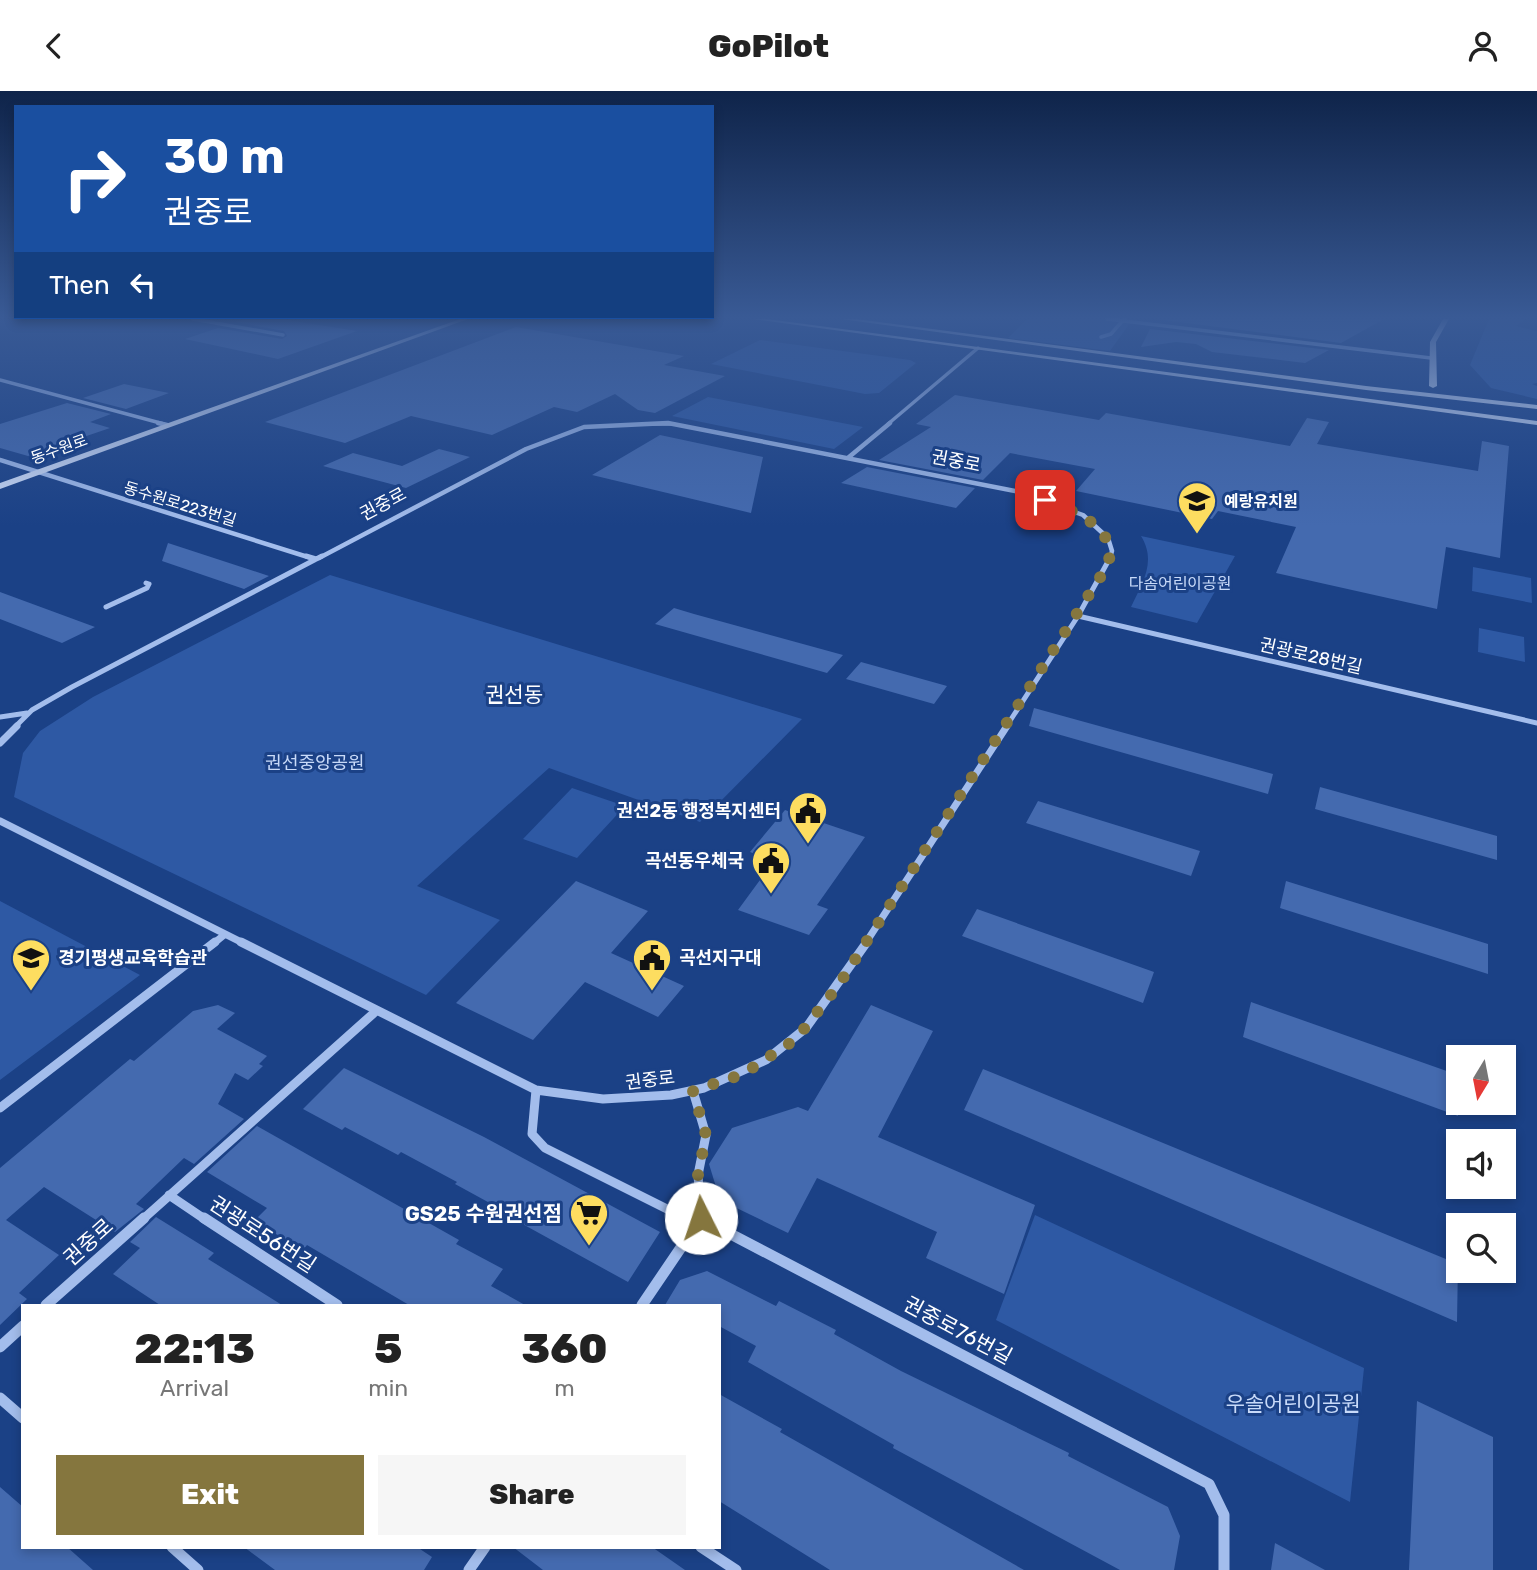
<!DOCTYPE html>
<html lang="en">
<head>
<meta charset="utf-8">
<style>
  :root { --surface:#fff; --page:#f6f6f6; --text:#222; --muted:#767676; --accent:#85763e }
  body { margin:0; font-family:Rubik,"Noto Sans KR",sans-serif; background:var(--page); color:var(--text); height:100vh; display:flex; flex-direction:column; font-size:26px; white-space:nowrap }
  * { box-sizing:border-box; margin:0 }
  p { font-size:23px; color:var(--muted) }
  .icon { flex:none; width:38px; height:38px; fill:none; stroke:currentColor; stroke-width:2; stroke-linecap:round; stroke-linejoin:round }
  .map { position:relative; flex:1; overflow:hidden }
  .sheet { position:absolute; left:21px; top:1213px; width:700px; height:245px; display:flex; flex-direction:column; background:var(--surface); border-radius:0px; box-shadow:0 4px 10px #0003 }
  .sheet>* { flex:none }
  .banner { position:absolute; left:14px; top:14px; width:700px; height:214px; border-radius:0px; box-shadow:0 4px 10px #0003; background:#1a4fa0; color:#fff; overflow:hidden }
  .needle { width:46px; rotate:190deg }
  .tools { position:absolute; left:1446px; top:954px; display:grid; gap:14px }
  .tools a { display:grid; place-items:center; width:70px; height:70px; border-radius:0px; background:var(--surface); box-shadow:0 4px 10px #0003; font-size:35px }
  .pin { position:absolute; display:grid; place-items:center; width:60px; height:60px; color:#fff; margin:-30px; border-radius:14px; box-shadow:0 4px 10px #0006 }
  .me { position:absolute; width:77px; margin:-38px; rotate:356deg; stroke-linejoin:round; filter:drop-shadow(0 0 5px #0008) }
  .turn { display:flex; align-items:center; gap:24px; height:147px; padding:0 35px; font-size:32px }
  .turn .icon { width:91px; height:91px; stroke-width:2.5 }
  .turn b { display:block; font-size:49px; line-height:60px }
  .then { display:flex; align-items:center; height:66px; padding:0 35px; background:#0003; gap:14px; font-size:26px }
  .eta { display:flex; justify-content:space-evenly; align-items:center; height:119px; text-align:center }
  .eta b { font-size:42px; font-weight:800; line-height:49px }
  .primary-button { display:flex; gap:14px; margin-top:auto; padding:14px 35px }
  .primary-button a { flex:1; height:80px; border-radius:0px; background:var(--accent); color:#fff; font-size:28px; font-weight:800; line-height:80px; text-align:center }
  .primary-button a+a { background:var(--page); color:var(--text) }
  header { display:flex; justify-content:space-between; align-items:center; height:91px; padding:0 35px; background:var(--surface); font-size:32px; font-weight:800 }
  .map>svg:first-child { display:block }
</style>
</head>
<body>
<header><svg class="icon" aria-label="back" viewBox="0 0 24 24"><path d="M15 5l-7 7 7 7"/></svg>GoPilot<svg class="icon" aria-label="person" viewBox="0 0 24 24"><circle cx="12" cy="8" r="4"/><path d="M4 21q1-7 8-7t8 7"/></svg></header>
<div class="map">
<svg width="1537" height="1479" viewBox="0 0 1537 1479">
  <rect width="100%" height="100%" fill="#1b4186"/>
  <path fill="#2e59a4" d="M1027 228H1096L1130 232 1110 260 1008 247Z
    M1489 228H1525L1516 235 1537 240V292L1532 293 1537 295V308L1491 297 1470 274Z
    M760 249 910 269 916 272 879 302 865 303 711 273Z
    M708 306 863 336 834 358 672 325Z
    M1141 445 1235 465 1197 532 1131 516C1142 492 1157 471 1141 445Z
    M1473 476 1531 487 1532 512 1472 500Z
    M330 484 802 628 700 731 549 677 417 795 500 829 426 904 14 706 23 662 40 640 93 606Z
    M1479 537 1524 546 1525 571 1478 561Z
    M572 697 625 715 577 767 523 748Z
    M0 810 140 884 0 989Z
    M1035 1124 1364 1277 1350 1411 996 1229Z"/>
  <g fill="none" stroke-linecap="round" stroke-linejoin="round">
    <path stroke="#96b7ee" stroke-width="3.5" d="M1101 246 1111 243 1124 228"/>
  </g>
  <path fill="#446aaf" d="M246 228H281L357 240 278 268 185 248 218 237 282 248 287 245 284 240 236 231Z
    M1155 228H1384L1341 252Z
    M516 236 684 265 664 274 725 285 655 322 638 319 615 303 577 321 554 316 492 344 411 325 345 352 265 331Z
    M1150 238 1329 259 1305 272 1212 261 1196 253 1176 251 1141 256Z
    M124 293 169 302 126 318 83 307Z
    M955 304 1099 329 1106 322 1290 355 1307 327 1329 331 1317 353 1478 380 1482 350 1509 355 1500 467 1446 456 1437 518 1276 482 1296 436 1218 420 1212 428 1076 400 1095 378 1010 362 983 389 879 369 931 336 916 333Z
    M67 312 111 323 90 331 110 337 28 365 0 357V333Z
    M660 344 763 366 751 422 592 384Z
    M439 358 470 366 406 397 323 375 353 362 402 375Z
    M867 376 975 397 956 417 841 392Z
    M168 452 269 485 244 498 162 470Z
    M0 501 95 536 62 552 0 528Z
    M674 517 694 523 843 564 827 582 655 533Z
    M861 571 947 595 934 613 846 588Z
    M1034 617 1273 683 1268 703 1029 635Z
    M1320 696 1497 745V769L1315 718Z
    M1038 710 1200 760 1191 785 1026 732Z
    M785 719 865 746 817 814 828 818 809 844 738 819 774 770 750 761Z
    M576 790 648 820 611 862 684 895 658 926 585 891 533 949 456 912Z
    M1286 790 1488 853V883L1280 817Z
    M977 818 1154 881 1143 912 962 845Z
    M1251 911 1458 984V1025L1243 946Z
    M218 914 235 922 217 938 267 965 259 973 263 975 248 989 235 982 218 1013 244 1028 194 1073 184 1067 136 1113 144 1118 115 1141 44 1096 6 1129 59 1164 19 1202 27 1208 0 1234V1077L130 968 134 970 193 920Z
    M871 914 933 940 878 1046 1035 1114 1004 1203 926 1167 937 1141 817 1087 788 1142 720 1109 709 1073 732 1037 798 1016 808 1020Z
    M344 977 484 1046 660 1141 628 1191 506 1124 508 1122 455 1093 457 1091 401 1061 398 1064 345 1036 342 1039 303 1018Z
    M983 978 1458 1173 1457 1231 964 1019Z
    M257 1035 459 1149 456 1153 503 1178 491 1195 525 1214H409L307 1154 303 1159 254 1130 267 1117 207 1081Z
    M156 1126 214 1162 208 1168 282 1214H160L113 1183 140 1157 130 1151Z
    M707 1180 776 1215 779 1210 836 1239 834 1243 901 1280 1069 1362 1068 1365 1168 1416 1180 1445 1174 1479H1120L893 1357 894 1354 748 1271 756 1255 719 1235V1214H665L680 1189Z
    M719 1303 782 1338 780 1341 1024 1479H830L719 1410Z
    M1417 1310 1493 1346V1479H1409Z
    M0 1396 23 1416V1456H67L93 1479H0Z
    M1275 1452 1325 1479H1271Z
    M244 1456H417L432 1466 424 1479H275Z
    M513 1456H652L685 1479H543Z"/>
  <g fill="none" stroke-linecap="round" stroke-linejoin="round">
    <path stroke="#a3bdec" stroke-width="3.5" d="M193 228 283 244
      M1107 228 1431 267
      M0 289 164 333
      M642 333H674
      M888 333 978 257"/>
    <path stroke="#a3bdec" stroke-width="4.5" d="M158 332 167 334
      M849 366 890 332
      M0 369 311 467
      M319 467 526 358 584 336 668 332 1015 400 1083 424 1108 447 1112 460 1110 467"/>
    <path stroke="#a3bdec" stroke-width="5" d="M306 465 316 468
      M106 516 147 497 149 493 146 492
      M1078 525 1537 632
      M0 626 27 622
      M15 636 32 619 72 596 322 465
      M1006 636 1078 525 1111 465"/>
    <path stroke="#a3bdec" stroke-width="7" d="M0 652 17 635
      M0 730 245 853
      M213 853 224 844
      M865 853 1007 635"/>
    <path stroke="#a3bdec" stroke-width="9" d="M241 851 536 999 603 1008 671 1004 704 997 766 969 806 937 867 851
      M536 999 532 1043 545 1057 671 1120 704 1129
      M693 1000 706 1044 698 1084 701 1127
      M0 1017 215 851
      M169 1104 206 1129
      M142 1129 375 921"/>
    <path stroke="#a3bdec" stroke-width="11" d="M204 1127 337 1214
      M700 1127 1209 1393 1224 1424V1479
      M46 1214 144 1127
      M642 1214 701 1127
      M0 1256 23 1235
      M0 1307 23 1327
      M172 1456 198 1479
      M701 1456 736 1479
      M469 1479 485 1456"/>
    <path fill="#cfddf8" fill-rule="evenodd" d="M460 228H468L0 398V392Z
      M752 228H767L1537 330V334Z
      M841 228H856L1366 295 1537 314V318L1366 299Z
      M1443 228H1449L1436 251 1437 295 1433 297 1429 295 1430 251Z"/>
  </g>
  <linearGradient id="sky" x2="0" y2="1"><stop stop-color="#0f244a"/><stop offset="0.52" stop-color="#395a95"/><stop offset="1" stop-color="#395a95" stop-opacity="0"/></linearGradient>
  <rect width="1537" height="435" fill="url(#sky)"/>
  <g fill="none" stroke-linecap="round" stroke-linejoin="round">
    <path stroke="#85763e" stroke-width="12" stroke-dasharray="0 21.6" d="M701 1127 698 1084 706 1044 693 1000 743 983 796 948 838 895 1108 474C1118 435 1075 421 1045 409"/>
  </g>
  <defs>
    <g id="school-pin" transform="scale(2.0125)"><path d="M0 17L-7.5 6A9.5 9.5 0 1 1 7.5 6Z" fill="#fddd60" stroke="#1b4186"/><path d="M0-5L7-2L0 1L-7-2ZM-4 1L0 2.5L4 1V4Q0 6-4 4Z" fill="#111"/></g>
    <g id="civic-pin" transform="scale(2.0125)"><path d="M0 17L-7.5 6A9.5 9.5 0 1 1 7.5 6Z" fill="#fddd60" stroke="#1b4186"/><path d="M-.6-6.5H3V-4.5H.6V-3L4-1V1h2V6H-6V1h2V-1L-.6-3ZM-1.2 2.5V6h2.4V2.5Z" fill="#111"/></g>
    <g id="supermarket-pin" transform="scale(2.0125)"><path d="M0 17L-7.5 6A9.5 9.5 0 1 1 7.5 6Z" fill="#fddd60" stroke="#1b4186"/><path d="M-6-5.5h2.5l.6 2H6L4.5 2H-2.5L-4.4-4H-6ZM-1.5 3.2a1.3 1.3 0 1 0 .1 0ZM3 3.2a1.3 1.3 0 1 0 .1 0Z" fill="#111"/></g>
  </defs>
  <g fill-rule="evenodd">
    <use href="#school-pin" x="1197" y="410"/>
    <use href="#civic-pin" x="808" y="720"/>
    <use href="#civic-pin" x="771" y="770"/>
    <use href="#school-pin" x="31" y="867"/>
    <use href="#civic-pin" x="652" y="867"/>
    <use href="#supermarket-pin" x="589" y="1122"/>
  </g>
  <g text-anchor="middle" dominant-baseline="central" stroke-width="6" stroke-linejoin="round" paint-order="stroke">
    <g font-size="16" fill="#fff" stroke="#1b4186">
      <text transform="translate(59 358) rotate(-20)">동수원로</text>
      <text transform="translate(180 413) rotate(17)">동수원로223번길</text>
    </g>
    <g font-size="16" font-weight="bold" fill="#fff" stroke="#1b4186" text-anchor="start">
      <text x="1224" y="410">예랑유치원</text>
    </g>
    <g font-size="16" fill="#c8daf9" stroke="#1b4186">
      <text x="1180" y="492">다솜어린이공원</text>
    </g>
    <g font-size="18" fill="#fff" stroke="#1b4186">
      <text transform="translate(956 370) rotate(11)">권중로</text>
      <text transform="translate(383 413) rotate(-28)">권중로</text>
      <text transform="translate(1311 565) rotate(13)">권광로28번길</text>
      <text transform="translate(650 989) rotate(-7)">권중로</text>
    </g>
    <g font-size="18" fill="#c8daf9" stroke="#1b4186">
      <text x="315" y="672">권선중앙공원</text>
    </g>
    <g font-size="18" font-weight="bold" fill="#fff" stroke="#1b4186" text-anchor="end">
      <text x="781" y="720">권선2동 행정복지센터</text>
      <text x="744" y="770">곡선동우체국</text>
      <text x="58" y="867" text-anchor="start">경기평생교육학습관</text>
      <text x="679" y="867" text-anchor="start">곡선지구대</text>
    </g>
    <g font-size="21" fill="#fff" stroke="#1b4186">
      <text x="514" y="603">권선동</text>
    </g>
    <g font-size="21" font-weight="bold" fill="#fff" stroke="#1b4186" text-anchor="end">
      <text x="562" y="1122">GS25 수원권선점</text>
    </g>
    <g font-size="21" fill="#fff" stroke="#1b4186">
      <text transform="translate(263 1143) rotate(33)">권광로56번길</text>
      <text transform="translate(88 1151) rotate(-42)">권중로</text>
      <text transform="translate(958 1239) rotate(28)">권중로76번길</text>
    </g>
    <g font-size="21" fill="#c8daf9" stroke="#1b4186">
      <text x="1293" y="1312">우솔어린이공원</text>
    </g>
  </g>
</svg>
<div class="tools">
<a><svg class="needle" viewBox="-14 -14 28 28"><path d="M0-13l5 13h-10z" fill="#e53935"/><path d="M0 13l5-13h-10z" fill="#767676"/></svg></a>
<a><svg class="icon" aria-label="sound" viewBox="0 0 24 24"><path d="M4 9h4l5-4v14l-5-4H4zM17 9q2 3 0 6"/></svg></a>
<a><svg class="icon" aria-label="search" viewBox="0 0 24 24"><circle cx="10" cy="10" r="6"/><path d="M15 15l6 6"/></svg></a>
</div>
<div class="pin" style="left:1045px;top:409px;background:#d93025"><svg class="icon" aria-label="arrive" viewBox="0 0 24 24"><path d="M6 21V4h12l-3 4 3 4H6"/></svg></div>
<svg class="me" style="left:701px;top:1127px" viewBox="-20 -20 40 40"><circle r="19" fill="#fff"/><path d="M0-13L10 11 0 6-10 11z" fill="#85763e"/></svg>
<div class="banner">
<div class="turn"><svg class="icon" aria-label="right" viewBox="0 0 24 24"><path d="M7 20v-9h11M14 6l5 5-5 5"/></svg><div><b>30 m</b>권중로</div></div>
<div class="then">Then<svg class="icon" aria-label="left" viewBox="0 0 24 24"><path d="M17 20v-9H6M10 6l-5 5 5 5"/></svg></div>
</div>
<section class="sheet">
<div class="eta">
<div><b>22:13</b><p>Arrival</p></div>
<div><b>5</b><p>min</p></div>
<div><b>360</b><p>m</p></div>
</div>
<div class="primary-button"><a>Exit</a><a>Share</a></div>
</section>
</div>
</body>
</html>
